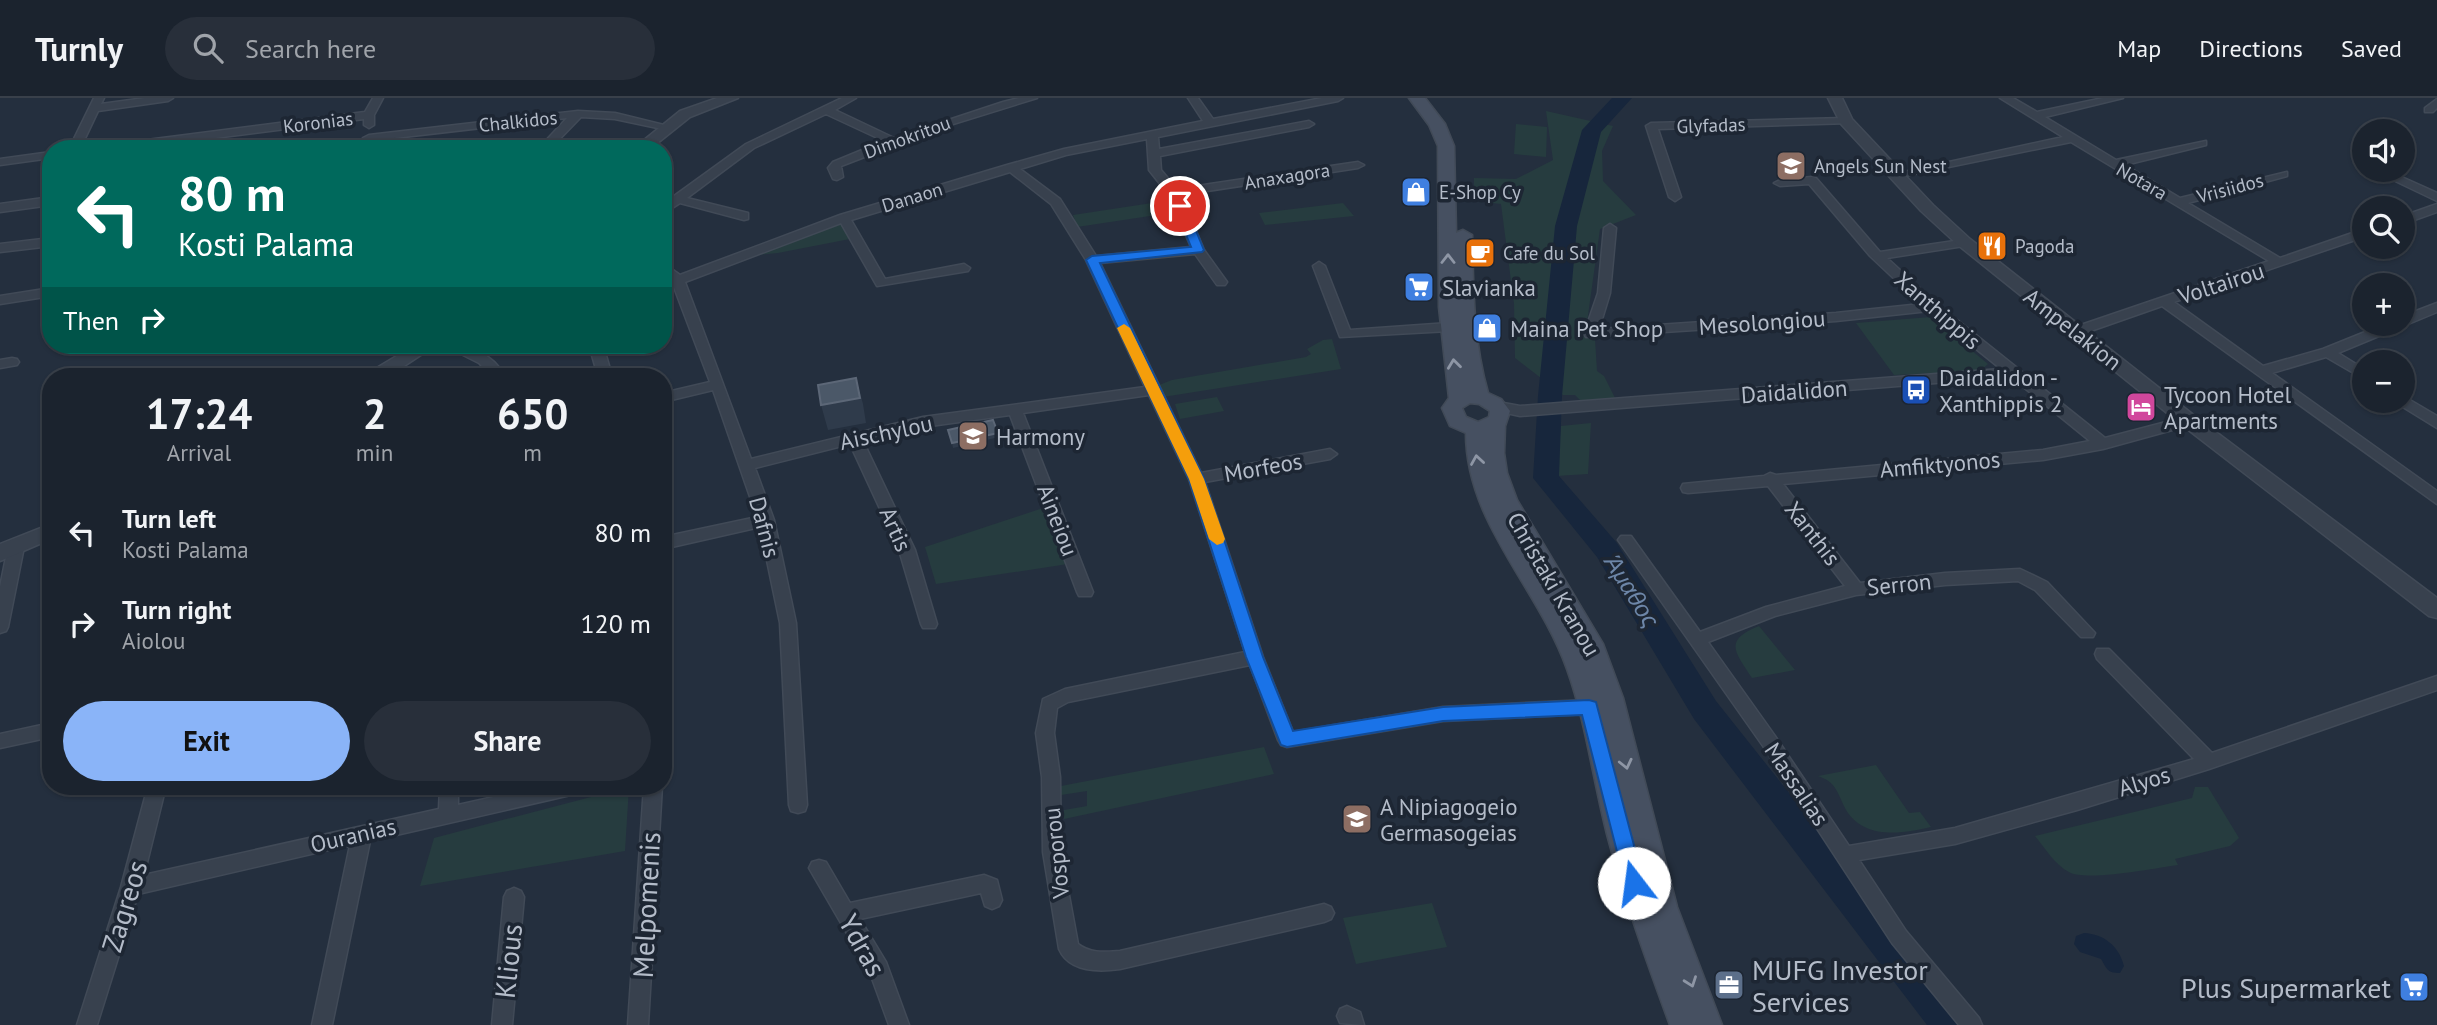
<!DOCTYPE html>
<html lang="en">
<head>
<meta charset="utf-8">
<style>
  :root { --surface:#1b232e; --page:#282f3a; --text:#f1f3f6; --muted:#a0a4aa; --line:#39404a; --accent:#8ab4f8 }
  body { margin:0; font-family:"PT Sans",sans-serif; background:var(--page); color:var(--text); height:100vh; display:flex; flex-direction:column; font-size:26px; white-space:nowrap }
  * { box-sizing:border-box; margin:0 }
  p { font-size:23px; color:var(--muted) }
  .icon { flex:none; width:38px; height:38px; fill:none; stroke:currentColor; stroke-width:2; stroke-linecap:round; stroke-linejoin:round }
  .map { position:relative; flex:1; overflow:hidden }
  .panel { position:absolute; left:42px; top:270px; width:630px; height:427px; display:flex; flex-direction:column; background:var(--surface); border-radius:28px; box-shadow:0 2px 5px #0004,0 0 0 2px var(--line) }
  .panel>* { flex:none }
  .hud { position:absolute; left:42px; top:42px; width:630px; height:214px; border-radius:28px; box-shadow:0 2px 5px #0004,0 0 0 2px var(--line); background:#00695c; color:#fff; overflow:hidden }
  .controls { position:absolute; left:2352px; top:21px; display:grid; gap:14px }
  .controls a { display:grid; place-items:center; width:63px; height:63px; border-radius:50%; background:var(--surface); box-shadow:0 2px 5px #0004,0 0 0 2px var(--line); font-size:35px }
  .pin { position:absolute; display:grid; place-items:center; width:60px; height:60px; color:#fff; margin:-30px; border:4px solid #fff; border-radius:50%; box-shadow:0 2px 7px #0007 }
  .me { position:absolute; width:77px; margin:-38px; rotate:345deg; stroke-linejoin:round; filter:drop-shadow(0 0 5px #0008) }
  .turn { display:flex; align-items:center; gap:24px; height:147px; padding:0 21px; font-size:32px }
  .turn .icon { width:91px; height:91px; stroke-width:2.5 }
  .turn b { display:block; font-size:49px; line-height:60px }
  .then { display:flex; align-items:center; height:66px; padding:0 21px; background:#0003; gap:14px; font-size:26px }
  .eta { display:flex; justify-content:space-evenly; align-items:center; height:119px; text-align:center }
  .eta b { font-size:42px; font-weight:700; line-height:49px }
  .button { display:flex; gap:14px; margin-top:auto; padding:14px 21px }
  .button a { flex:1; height:80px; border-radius:42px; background:var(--accent); color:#111; font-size:28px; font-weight:700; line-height:80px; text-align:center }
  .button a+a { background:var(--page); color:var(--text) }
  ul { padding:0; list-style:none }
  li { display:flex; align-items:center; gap:21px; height:91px; padding:0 21px }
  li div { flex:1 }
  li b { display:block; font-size:26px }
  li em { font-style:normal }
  header { display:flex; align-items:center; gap:42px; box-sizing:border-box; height:98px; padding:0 35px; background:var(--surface); border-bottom:2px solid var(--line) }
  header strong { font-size:33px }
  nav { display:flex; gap:38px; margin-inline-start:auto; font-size:24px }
  .search { width:490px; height:63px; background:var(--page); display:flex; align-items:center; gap:18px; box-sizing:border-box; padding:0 24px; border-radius:38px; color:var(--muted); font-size:26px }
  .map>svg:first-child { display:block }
</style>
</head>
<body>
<header>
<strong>Turnly</strong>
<div class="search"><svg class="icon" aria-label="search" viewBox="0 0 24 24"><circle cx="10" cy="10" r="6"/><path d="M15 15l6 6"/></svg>Search here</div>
<nav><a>Map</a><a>Directions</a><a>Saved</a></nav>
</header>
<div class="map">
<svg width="2437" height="927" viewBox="0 0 2437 927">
  <rect width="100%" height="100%" fill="#242f3e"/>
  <path fill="#263c3f" d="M1546 13 1613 28 1602 53 1603 83 1636 117 1600 131 1585 239 1595 241 1597 273 1604 278 1616 302 1582 304 1575 297H1563L1515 260 1514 206 1501 106 1474 103V80L1516 81 1553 62Z
    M1516 26 1547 29 1546 59 1514 56Z
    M1165 103 1170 115 1077 129 1073 117Z
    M1343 105 1354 118 1265 127 1259 115Z
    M844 120 855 140 778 155 747 158Z
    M1931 219 1988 266 1980 273 1894 277 1856 225Z
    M1332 241 1341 271 1163 299 1159 287 1172 282 1306 259 1311 256 1307 251 1323 242Z
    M1217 299 1224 313 1180 321 1175 306Z
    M1591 325 1588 376 1556 378 1561 328Z
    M1043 410 1068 466 936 486 925 449Z
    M1759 528 1795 572 1752 580C1735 554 1723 542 1759 528Z
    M1264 649 1274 676 1064 721V712L1087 708V693L1061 697V688Z
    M1876 667 1909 715 1920 714 1931 729C1902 736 1862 742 1845 710 1837 694 1836 684 1818 678Z
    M629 689 625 753 420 788 434 740Z
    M2195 689H2208L2239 740 2230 748 2175 761 2178 767C2156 770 2086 784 2069 774 2055 767 2045 750 2035 738L2192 700Z
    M1432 805 1447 849 1356 866 1343 820Z"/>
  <path fill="#17263c" d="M2084 835C2104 836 2119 848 2124 868L2120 875C2107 875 2107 871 2101 861L2080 854 2074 846 2076 838Z"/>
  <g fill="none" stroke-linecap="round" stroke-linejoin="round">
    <path fill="#17263c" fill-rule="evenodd" d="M1612 0H1632L1601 34 1577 128 1562 298 1559 378 1617 445 1716 603 1963 914 1969 927H1927L1694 621 1597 459 1533 380 1538 298 1555 128 1582 32Z"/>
    <g stroke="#414a57" stroke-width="3">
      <path id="minor" d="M94 0H104L101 6 145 0H173L168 3 98 13 80 51H69Z
        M373 0H383L374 17V27L369 30 364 27V21L129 51H95L100 48 365 14Z
        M842 0H856L835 12 894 40 1003 4 1019 0H1037L937 31 841 68 843 79 837 82 833 81 828 70 833 64 884 43 826 16 754 50 687 100 748 115V121L744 122 680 105 663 116V106L746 46Z
        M1188 0H1198L1213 21 1322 0H1343L1338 3 1158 39 1159 51 1309 23 1314 26 1309 29 1160 58 1161 72 1177 91 1358 64 1364 67 1358 70 1181 97 1204 152 1227 184 1225 187H1217L1195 156 1100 165 1201 375 1330 351 1337 356 1330 361 1205 384 1263 559 1293 634 1443 609 1588 602 1597 599 1603 601 1606 606 1603 611 1589 616 1443 623 1287 649 1281 647 1278 642 1250 567 1068 604 1057 610 1054 635 1060 679 1061 754 1078 846C1091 856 1105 854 1120 853L1324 806 1331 809 1334 815 1331 821 1324 824 1120 871C1099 874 1069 874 1059 851L1043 754 1042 679 1036 635 1043 601 1065 591 1245 554 1189 381 1149 297 1023 315 1093 494 1091 498H1079L1077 494 1010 317 923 329 863 343 915 452 937 526 935 530H923L921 526 899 452 850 346 755 370 774 422 796 525 807 707 805 713 798 715 791 713 789 707 780 525 760 429 663 451V439L757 419 713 292 663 304V295L710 284 672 184 663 176V165L680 177 840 117 1007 67 1064 51 1203 23ZM1147 41 1149 72 1168 96 1191 149 1096 158 1060 101 1020 71 1066 57ZM1010 74 1051 106 1086 162 1145 289 923 319 751 361 685 184 841 125 877 188 968 173 970 170 964 166 885 181 851 122Z
        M2000 0H2013L2037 14 2103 0H2123L2045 19 2116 62 2206 43V47L2125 67 2180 100 2287 74V78L2188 105 2280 160 2364 131V139L2174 204 2263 268 2323 251 2385 226H2403V218L2437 205V214L2338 255 2364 271V281L2326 259 2272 275 2437 393V406L2162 208 2082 236H2072V230L2269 163 2071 44 1895 80 1893 78 1899 75 2063 39Z
        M2437 1V10L2433 14H2425V10Z
        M578 13 615 15 672 29 667 32 615 21 581 19 550 51H538L567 20 369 43 363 40 369 37Z
        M1846 20 1850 21V25L1658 31 1681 99 1675 103 1669 99 1646 28 1651 25Z
        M51 54V60L0 67V61Z
        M2395 76 2437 95V103L2391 81V77Z
        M1812 79 1816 80 1880 154 1968 141 1970 144 1964 148 1887 160 1937 206 2105 340 2189 318 2196 323 2194 326 2103 351 2043 362 1783 386 1860 485 1945 475 2020 471 2047 484 2095 535 2093 539H2081L2035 492 2018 483 1945 487 1856 497 1775 518 1708 544 1775 638 1849 748 1955 730 2194 661 2097 561 2095 556 2097 551H2109L2212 655 2437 578V592L2209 671 2077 712 1955 746 1859 762 1906 833 1979 920 1982 927H1959L1892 845 1763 648 1618 442 1621 438H1631L1700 534 1766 509 1845 488 1768 388 1688 395 1683 394 1681 390 1683 386 1764 378 1770 375 1776 377 2043 352 2090 343 2011 279 1520 318 1493 312 1491 309 1498 304 1520 308 2001 271 1929 213 1836 223 1586 239 1584 236 1598 195 1604 130 1610 126 1616 130 1610 195 1599 231 1836 215 1921 206 1870 158 1809 86 1780 88 1774 85 1780 82Z
        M51 99V107L0 114V106Z
        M2437 106V114L2403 126V118Z
        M51 140V148L0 154V146Z
        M1319 164 1325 168 1350 232 1449 225 1456 229 1449 233 1340 239 1313 168Z
        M51 190V198L0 206V198Z
        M443 247C469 246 492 255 505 278H491L479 265Z
        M589 247H603L612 278H598Z
        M12 260 17 261 19 264 17 267 0 270V262Z
        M2403 298 2437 318V330L2398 306 2396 303H2403Z
        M16 443 24 449 8 529 6 533 0 535V489L8 449Z
        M51 625V639L0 650V636Z
        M148 688H166L144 777 439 711 440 688H458V707L542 688H584L581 693 575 696 370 743 332 927H312L350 747 138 796 97 927H77L121 789Z
        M644 688H662L648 927H628Z
        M819 762 826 764 850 805 984 777 997 782 1002 802 999 808 992 811 985 808 981 795 860 821 886 864 909 927H889L870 875 809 770 812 764Z
        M514 790 521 793 524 799 512 927H492L504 799 507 793Z
        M1347 908 1360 914 1364 927 1340 925 1337 918 1340 911Z"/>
    </g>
    <g stroke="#414a57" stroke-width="3">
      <path id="tertiary" d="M717 0H738L690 19 650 51H633L680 13Z
        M1828 0H1842L1852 21 1933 107 1970 141 2196 319 2437 500V520L2429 518 2182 327 1958 147 1921 113 1841 26Z
        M415 247H436L389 278H367L370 274Z
        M51 426V441L0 463V446Z"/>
    </g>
    <g stroke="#414a57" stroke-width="3">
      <path id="secondary" d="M1409 0H1425L1445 26 1454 48 1456 135 1463 132 1472 137C1473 190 1473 243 1488 295L1501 301 1510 313 1505 328 1504 355 1507 375 1517 402 1603 546 1623 600 1677 809 1722 927H1670C1647 864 1624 801 1607 736 1593 681 1586 624 1567 571 1538 489 1466 425 1466 335L1450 328 1442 310 1449 300 1439 209 1438 48 1429 27ZM1470 305 1479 306 1490 313 1489 319 1478 324 1466 319 1462 310Z"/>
    </g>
    <use href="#minor" fill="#38414e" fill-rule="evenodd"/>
    <use href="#tertiary" fill="#38414e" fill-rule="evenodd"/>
    <use href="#secondary" fill="#465061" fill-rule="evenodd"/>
  </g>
  <path fill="#2f3b4b" d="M856 280 863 306 866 325 828 332 821 307Z
    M998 335 999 339 953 350 952 345Z"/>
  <path fill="#4b5868" stroke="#5c6777" stroke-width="2" d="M856 280 860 300 821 307 818 287Z
    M993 322 998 335 952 345 948 332Z"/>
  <defs><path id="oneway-chevron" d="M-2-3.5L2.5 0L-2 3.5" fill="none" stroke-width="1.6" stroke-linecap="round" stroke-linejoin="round" transform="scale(1.75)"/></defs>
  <g stroke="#8e96a5">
    <use href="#oneway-chevron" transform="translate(1448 161) rotate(-90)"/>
    <use href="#oneway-chevron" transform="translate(1454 266) rotate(-97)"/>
    <use href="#oneway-chevron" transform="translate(1477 362) rotate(-99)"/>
    <use href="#oneway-chevron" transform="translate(1626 666) rotate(77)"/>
    <use href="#oneway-chevron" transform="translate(1691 884) rotate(70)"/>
  </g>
  <path fill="#1a73e8" stroke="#114b97" stroke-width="2" d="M1180 105 1186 108 1204 152 1202 154 1100 165 1204 381 1263 559 1293 633 1443 609 1589 602 1596 604 1644 785 1641 791 1634 793 1627 791 1625 785 1582 617 1443 623 1287 649 1281 647 1246 559 1189 381 1086 162 1092 158 1191 149 1174 108Z"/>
  <path fill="#f59e0b" d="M1124 226 1130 230 1204 381 1225 441 1223 445 1217 447 1209 441 1189 381 1117 230Z"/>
  <defs>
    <g id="school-square" transform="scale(1.575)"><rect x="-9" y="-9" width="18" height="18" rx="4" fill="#8d6e63" stroke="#1d2633"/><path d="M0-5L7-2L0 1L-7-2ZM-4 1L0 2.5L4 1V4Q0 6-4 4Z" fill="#fff"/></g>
    <g id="shop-square" transform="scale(1.575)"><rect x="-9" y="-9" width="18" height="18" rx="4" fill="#3f7fe0" stroke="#1d2633"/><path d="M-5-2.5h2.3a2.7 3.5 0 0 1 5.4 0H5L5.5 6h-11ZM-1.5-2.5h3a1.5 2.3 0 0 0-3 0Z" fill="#fff"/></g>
    <g id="restaurant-square" transform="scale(1.575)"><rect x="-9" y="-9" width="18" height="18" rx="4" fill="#e8710a" stroke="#1d2633"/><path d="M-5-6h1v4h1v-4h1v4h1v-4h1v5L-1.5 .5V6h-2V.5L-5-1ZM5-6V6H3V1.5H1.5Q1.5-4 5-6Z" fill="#fff"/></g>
    <g id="cafe-square" transform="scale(1.575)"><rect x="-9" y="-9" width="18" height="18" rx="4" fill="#e8710a" stroke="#1d2633"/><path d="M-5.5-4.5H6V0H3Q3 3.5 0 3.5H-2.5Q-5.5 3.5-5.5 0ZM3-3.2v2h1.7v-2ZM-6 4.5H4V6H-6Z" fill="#fff"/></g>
    <g id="supermarket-square" transform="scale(1.575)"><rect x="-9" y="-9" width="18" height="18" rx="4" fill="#3f7fe0" stroke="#1d2633"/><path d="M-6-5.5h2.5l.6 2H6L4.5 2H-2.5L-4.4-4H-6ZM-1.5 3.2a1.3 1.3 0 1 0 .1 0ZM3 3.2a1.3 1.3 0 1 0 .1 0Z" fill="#fff"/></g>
    <g id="bus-square" transform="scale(1.575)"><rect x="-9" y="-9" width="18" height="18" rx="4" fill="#1a4fb4" stroke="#1d2633"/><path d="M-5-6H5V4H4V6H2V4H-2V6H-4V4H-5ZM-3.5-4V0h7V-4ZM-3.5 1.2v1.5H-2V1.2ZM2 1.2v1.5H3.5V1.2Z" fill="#fff"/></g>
    <g id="hotel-square" transform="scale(1.575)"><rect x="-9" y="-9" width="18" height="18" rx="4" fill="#d1479c" stroke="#1d2633"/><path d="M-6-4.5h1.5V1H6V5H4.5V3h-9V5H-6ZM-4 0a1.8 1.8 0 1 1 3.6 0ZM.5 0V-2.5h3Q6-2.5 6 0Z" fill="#fff"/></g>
    <g id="office-square" transform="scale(1.575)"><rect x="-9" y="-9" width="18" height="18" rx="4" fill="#5c6f8a" stroke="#1d2633"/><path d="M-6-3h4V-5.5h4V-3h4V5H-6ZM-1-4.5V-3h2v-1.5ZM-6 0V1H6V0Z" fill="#fff"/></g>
  </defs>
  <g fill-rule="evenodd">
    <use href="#school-square" x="1791" y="68"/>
    <use href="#shop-square" x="1416" y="94"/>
    <use href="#restaurant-square" x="1992" y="148"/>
    <use href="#cafe-square" x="1480" y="155"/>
    <use href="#supermarket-square" x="1419" y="189"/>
    <use href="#shop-square" x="1487" y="230"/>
    <use href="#bus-square" x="1916" y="292"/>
    <use href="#hotel-square" x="2141" y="309"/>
    <use href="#school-square" x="973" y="338"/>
    <use href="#school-square" x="1357" y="721"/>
    <use href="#office-square" x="1729" y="887"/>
    <use href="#supermarket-square" x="2414" y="889"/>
  </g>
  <g text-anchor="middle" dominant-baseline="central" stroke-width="7" stroke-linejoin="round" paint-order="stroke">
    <g font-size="19" fill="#b4bcc9" stroke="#1d2633">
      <text transform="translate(518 23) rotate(-6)">Chalkidos</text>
      <text transform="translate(318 24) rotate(-7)">Koronias</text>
      <text transform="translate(1711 27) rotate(-2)">Glyfadas</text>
      <text transform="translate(907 39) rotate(-20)">Dimokritou</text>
      <text transform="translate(1287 78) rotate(-9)">Anaxagora</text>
      <text transform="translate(2142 83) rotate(30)">Notara</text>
      <text transform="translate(2230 90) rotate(-15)">Vrisiidos</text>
      <text transform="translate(912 99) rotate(-17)">Danaon</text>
    </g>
    <g font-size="19" fill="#b4bcc9" stroke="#1d2633" text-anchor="start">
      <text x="1814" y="68">Angels Sun Nest</text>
      <text x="1439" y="94">E-Shop Cy</text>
      <text x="2015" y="148">Pagoda</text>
      <text x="1503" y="155">Cafe du Sol</text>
    </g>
    <g font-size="23" fill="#b4bcc9" stroke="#1d2633">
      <text transform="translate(2221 185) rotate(-18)">Voltairou</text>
      <text transform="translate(1938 212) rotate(41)">Xanthippis</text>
      <text transform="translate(1762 224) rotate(-4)">Mesolongiou</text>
      <text transform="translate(2073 231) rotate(38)">Ampelakion</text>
      <text transform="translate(1794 293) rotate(-4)">Daidalidon</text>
      <text transform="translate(886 334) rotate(-12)">Aischylou</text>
      <text transform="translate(1940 366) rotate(-5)">Amfiktyonos</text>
      <text transform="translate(1263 369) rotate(-10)">Morfeos</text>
      <text transform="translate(1058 422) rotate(69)">Aineiou</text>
      <text transform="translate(765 429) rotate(75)">Dafnis</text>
      <text transform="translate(896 431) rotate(66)">Artis</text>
      <text transform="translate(1813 435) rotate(52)">Xanthis</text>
      <text transform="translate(1554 486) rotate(60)">Christaki Kranou</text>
      <text transform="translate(1899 486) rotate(-6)">Serron</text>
      <text transform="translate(2144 683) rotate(-17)">Alyos</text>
      <text transform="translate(1797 686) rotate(56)">Massalias</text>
      <text transform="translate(353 737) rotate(-13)">Ouranias</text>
      <text transform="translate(1056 755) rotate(-96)">Vosporou</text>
    </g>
    <g font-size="23" fill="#b4bcc9" stroke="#1d2633" text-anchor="start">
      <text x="1442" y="189">Slavianka</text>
      <text x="1510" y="230">Maina Pet Shop</text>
      <text x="1939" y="279">Daidalidon -<tspan x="1939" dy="26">Xanthippis 2</tspan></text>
      <text x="2164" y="296">Tycoon Hotel<tspan x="2164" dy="26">Apartments</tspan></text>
      <text x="996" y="338">Harmony</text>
      <text x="1380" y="708">A Nipiagogeio<tspan x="1380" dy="26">Germasogeias</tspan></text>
    </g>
    <g font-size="24" font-style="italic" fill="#6d86a8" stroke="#1d2633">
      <text transform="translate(1632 493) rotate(58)">Άμαθος</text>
    </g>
    <g font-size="28" fill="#b4bcc9" stroke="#1d2633">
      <text transform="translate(646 807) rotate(-87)">Melpomenis</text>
      <text transform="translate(124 808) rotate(-73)">Zagreos</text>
      <text transform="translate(863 847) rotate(61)">Ydras</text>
      <text transform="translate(508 863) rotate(-84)">Klious</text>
    </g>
    <g font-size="28" fill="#b4bcc9" stroke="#1d2633" text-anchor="start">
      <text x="1752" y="871">MUFG Investor<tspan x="1752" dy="32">Services</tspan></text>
      <text x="2391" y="889" text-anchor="end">Plus Supermarket</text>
    </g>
  </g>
</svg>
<div class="controls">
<a><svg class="icon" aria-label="sound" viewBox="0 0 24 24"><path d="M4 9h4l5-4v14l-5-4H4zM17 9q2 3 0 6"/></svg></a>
<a><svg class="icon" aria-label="search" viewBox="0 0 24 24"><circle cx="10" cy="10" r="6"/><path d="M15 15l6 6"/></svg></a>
<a>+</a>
<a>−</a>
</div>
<div class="pin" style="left:1180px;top:108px;background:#d93025"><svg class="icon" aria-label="arrive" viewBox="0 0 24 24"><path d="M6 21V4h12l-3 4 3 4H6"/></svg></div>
<svg class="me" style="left:1634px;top:785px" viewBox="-20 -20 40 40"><circle r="19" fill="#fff"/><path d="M0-13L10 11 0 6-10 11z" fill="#1a73e8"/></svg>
<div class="hud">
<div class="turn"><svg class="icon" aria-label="left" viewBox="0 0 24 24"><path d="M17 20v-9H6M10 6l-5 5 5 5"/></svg><div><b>80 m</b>Kosti Palama</div></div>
<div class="then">Then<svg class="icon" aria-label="right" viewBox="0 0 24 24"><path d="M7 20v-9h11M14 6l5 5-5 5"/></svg></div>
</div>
<section class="panel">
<div class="eta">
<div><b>17:24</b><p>Arrival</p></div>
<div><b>2</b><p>min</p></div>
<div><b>650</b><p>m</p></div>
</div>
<ul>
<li><svg class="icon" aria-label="left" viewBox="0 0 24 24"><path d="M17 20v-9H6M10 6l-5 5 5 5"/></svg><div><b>Turn left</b><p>Kosti Palama</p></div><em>80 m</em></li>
<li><svg class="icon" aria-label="right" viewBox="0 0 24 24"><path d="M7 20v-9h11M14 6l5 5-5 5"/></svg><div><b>Turn right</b><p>Aiolou</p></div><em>120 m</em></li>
</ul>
<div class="button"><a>Exit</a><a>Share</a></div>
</section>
</div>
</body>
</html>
